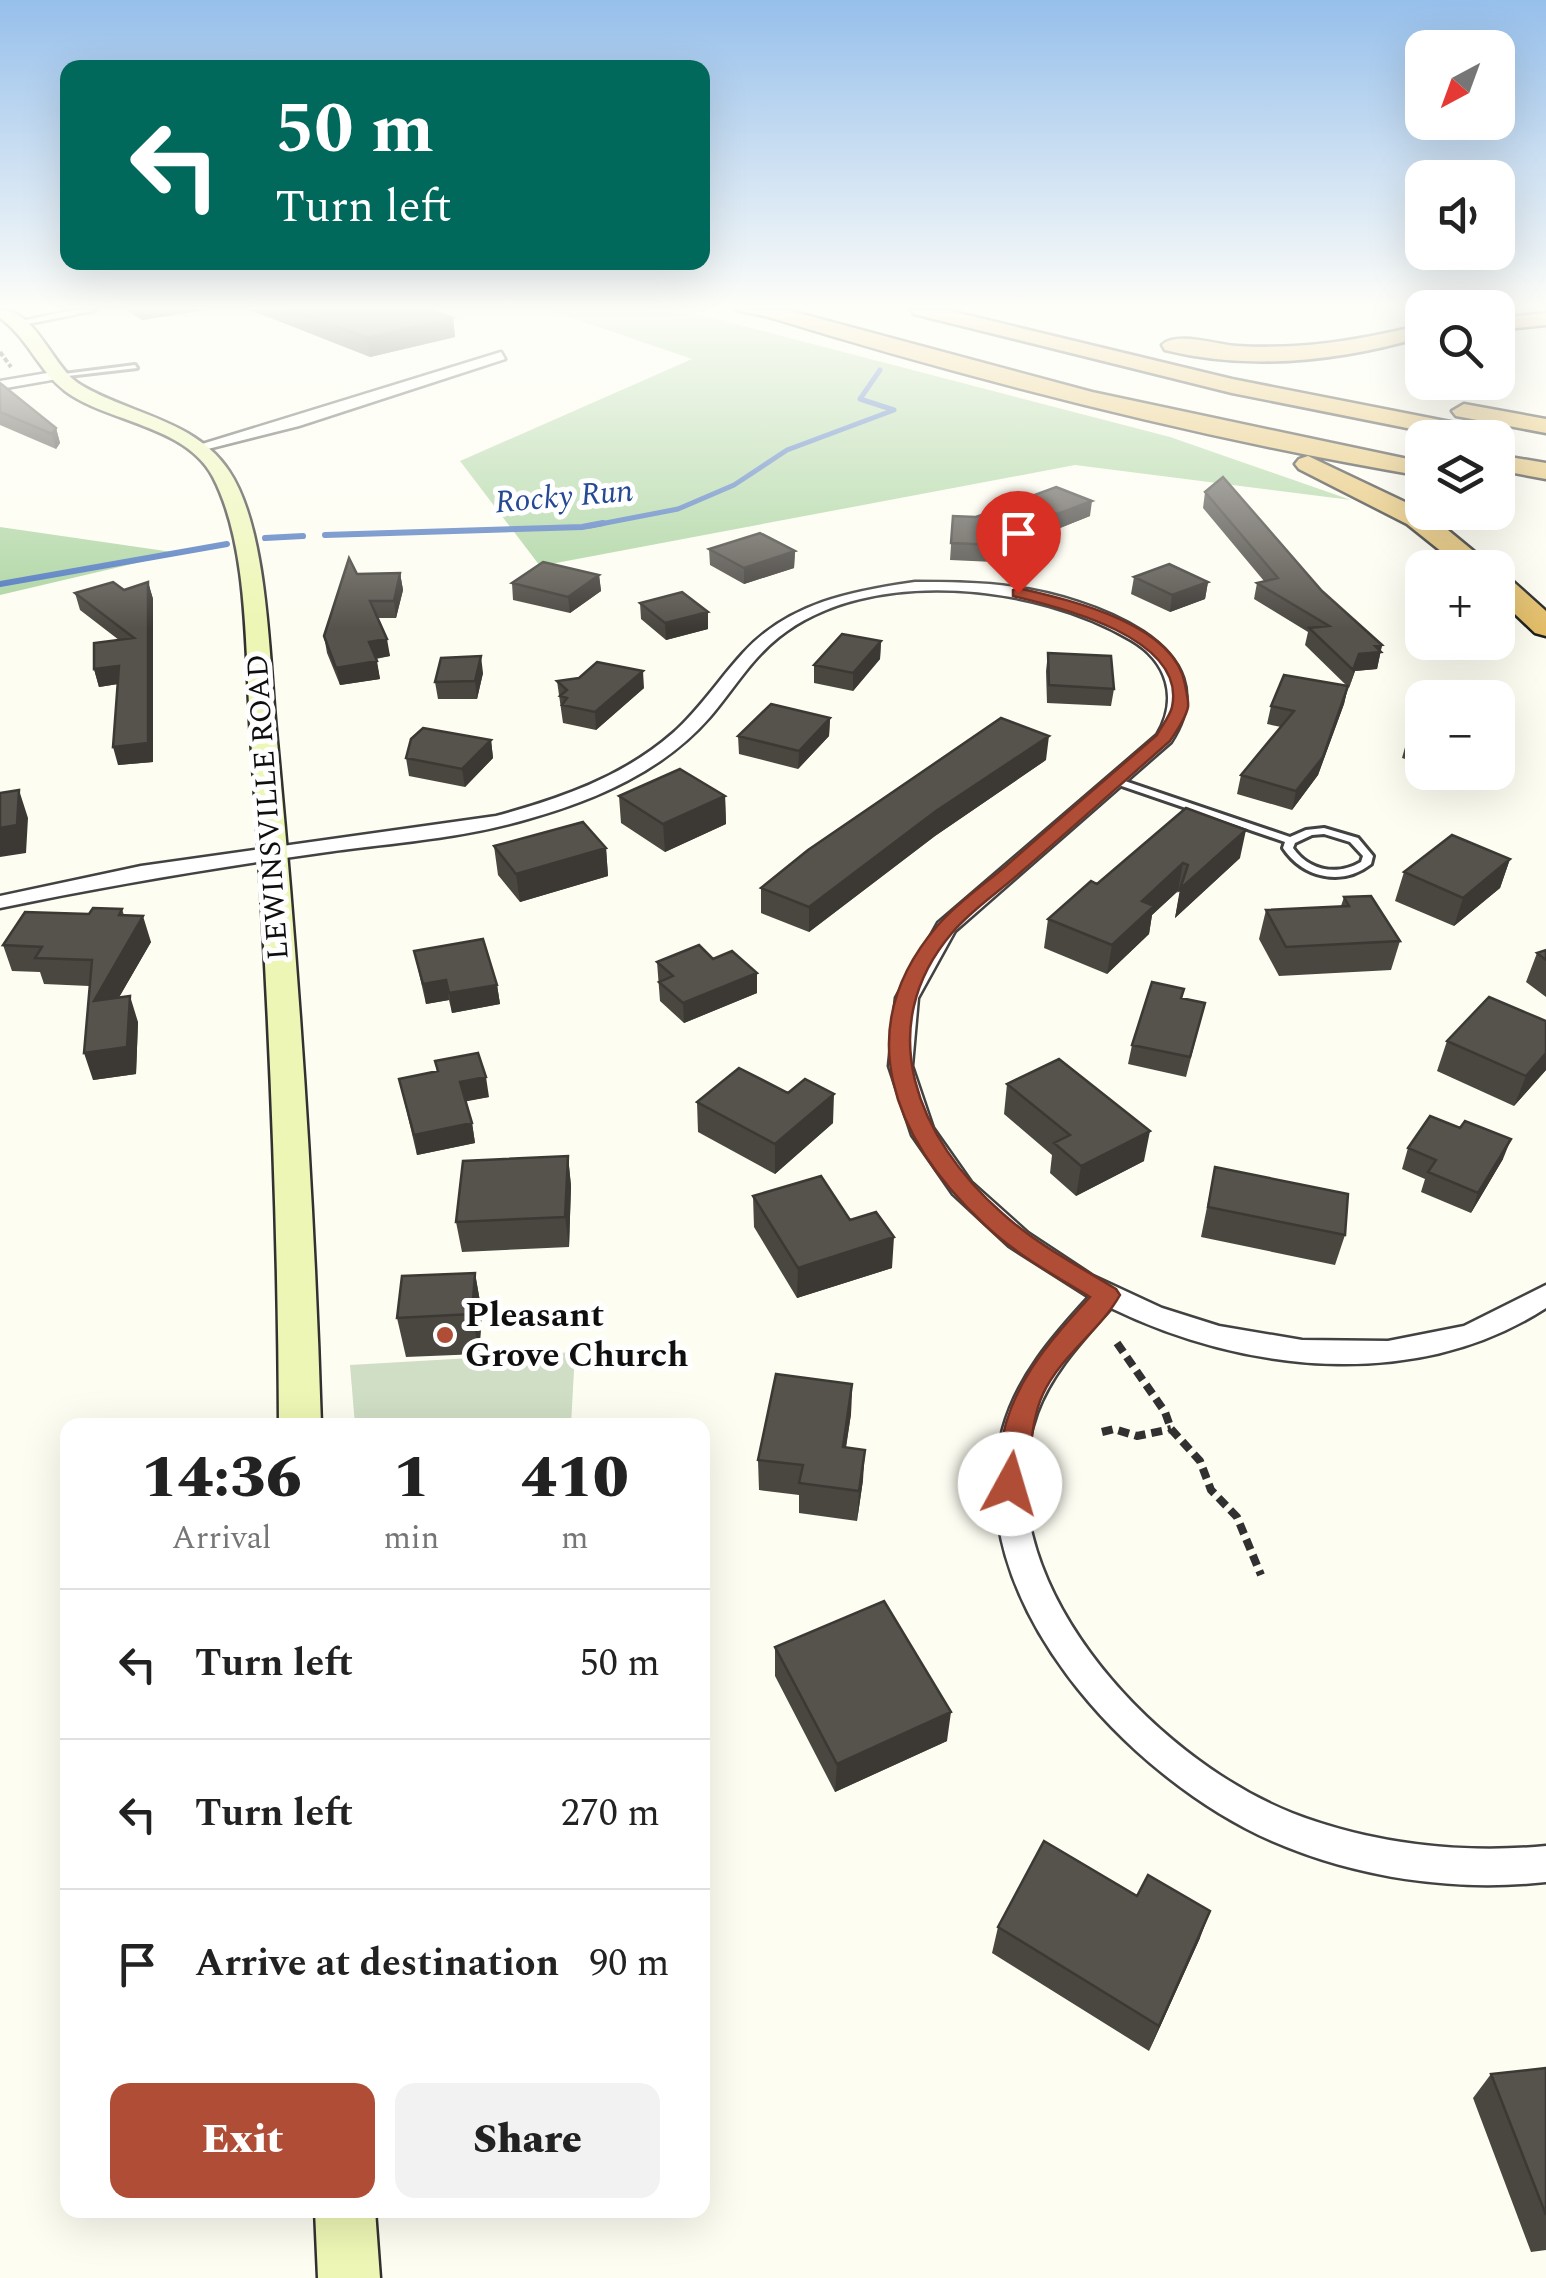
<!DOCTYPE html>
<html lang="en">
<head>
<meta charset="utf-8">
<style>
  :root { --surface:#fff; --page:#f2f2f2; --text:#222; --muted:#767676; --line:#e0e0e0; --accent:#af4d36 }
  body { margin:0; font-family:Spectral,serif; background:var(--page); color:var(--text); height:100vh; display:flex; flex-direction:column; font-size:38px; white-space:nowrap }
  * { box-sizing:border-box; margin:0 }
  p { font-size:32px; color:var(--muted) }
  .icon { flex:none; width:55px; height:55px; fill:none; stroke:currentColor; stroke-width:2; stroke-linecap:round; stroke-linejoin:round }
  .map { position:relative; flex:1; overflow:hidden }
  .panel { position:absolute; left:60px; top:1418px; width:650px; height:800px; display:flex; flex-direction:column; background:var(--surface); border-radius:20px; box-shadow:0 10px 40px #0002 }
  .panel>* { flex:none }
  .hud { position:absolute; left:60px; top:60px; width:650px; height:210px; border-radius:20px; box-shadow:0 10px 40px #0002; background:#00695c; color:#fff; overflow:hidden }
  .needle { width:65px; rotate:221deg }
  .buttons { position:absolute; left:1405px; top:30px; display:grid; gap:20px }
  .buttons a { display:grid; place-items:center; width:110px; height:110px; border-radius:20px; background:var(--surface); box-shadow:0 10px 40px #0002; font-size:50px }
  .pin { position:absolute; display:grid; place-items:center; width:85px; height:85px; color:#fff; margin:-102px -42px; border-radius:50% 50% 50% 0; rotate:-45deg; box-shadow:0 0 10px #0007 }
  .pin .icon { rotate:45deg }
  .me { position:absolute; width:110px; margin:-55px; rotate:6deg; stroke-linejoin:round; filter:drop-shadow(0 0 8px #0008) }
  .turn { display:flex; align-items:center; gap:35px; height:210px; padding:0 50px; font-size:45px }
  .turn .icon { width:130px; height:130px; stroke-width:2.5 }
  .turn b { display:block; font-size:70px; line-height:85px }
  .eta { display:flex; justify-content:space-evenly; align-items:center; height:170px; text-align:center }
  .eta b { font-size:60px; font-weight:800; line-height:70px }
  .button { display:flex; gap:20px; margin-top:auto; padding:20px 50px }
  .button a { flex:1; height:115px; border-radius:20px; background:var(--accent); color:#fff; font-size:40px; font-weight:800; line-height:115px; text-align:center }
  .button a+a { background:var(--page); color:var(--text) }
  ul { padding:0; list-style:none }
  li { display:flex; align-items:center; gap:30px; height:150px; padding:0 50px; border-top:2px solid var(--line) }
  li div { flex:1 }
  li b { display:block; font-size:38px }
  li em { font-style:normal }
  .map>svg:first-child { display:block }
</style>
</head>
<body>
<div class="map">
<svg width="1546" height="2278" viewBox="0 0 1546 2278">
  <rect width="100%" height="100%" fill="#fdfdf2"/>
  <path fill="#abd4a0" d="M549 310H643L705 316 1170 437 1351 500 1075 465 540 566 460 461 692 359Z
    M0 527 179 553 0 595Z"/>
  <path fill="#cfdec4" d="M575 1352 571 1425H355L350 1365Z"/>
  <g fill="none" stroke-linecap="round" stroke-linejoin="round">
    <path stroke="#4b75be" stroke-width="5" d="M590 526 678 509 734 485 787 450 894 410 860 399 880 370"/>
    <path stroke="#4b75be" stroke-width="6" d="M325 535 582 527 603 523
      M265 538 303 536
      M0 584 227 544"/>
    <g stroke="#424242" stroke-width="6">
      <path id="lane" d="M737 310H750L775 315 772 317Z
        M135 365 137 368 59 377 56 375Z
        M1113 777 1290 837 1306 830 1324 828 1358 838 1373 856 1371 864C1342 887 1303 878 1283 848L1285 842 1110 782 1108 780ZM1324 834 1350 842 1363 856 1361 862C1337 876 1309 871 1293 848L1295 843 1312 835Z"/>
    </g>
    <g stroke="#424242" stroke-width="5">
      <path id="street" d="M73 310H97L18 326 12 323Z
        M501 352 505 359 299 426 196 452 189 448Z
        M59 371 63 372V378L0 389V381Z
        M915 582C948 582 981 582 1014 587 1086 597 1234 645 1171 742L955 931 918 998 912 1066 933 1128 971 1182 1028 1233 1093 1276 1162 1308 1219 1326 1302 1340 1388 1341 1464 1326 1546 1285V1308C1416 1392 1245 1373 1111 1308 1083 1340 1052 1372 1037 1413 978 1574 1153 1758 1292 1813 1372 1844 1461 1854 1546 1846V1882C1454 1892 1357 1878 1272 1841 1130 1779 957 1597 1003 1429 1017 1377 1053 1336 1089 1297L1009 1246 953 1194 912 1135 889 1066 896 998 938 923 1157 735C1179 698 1167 661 1131 640 1037 584 869 565 779 637 751 659 733 690 710 717 663 771 596 800 528 819 461 839 389 843 320 853 212 868 106 886 0 908V896L141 866 496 816C559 799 623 777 673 733 700 709 719 679 743 653 788 603 852 591 915 582Z"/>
    </g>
    <g stroke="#313131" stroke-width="5">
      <path id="secondary" d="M0 310C37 310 52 368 81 385 129 414 196 420 229 471 268 529 269 659 276 730 298 961 314 1193 321 1425H279C278 1196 267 966 251 738 245 659 250 548 213 477 186 425 106 422 65 391 39 371 27 337 0 318Z
        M315 2210H375L380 2278H318Z"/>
    </g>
    <g stroke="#202020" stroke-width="5">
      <path id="highway" d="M756 310H787L1092 392 1422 462V476C1199 438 976 381 759 314Z
        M911 310H946L1232 379 1496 431 1508 438 1498 445V438H1457L1232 393 914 314Z
        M1546 313V325L1498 330V318Z
        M1422 325V337C1340 361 1250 371 1165 350L1162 345C1176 331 1217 345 1237 346 1301 350 1360 340 1422 325Z
        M1464 404 1546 419V433L1456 416 1452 411Z
        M1498 455 1546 463V479L1498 470Z
        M1308 456 1426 512 1494 568H1462L1407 524 1299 469 1295 464 1299 459Z
        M1498 574 1508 577 1546 611V636L1535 633 1498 598Z"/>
    </g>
    <path stroke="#313131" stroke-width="4" stroke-dasharray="5 2.5" stroke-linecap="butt" d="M0 352 11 367"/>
    <path stroke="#313131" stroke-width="8" stroke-dasharray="11 6" stroke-linecap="butt" d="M1117 1343 1165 1412 1171 1429 1200 1461 1211 1490 1237 1517 1261 1575
      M1102 1432 1114 1429 1137 1436 1171 1429"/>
    <use href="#lane" fill="#fff" fill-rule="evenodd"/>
    <use href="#street" fill="#fff" fill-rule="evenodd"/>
    <use href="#secondary" fill="#edf6b4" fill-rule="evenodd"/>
    <use href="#highway" fill="#e4bf69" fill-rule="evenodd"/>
  </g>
  <path fill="#4a4741" d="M127 310H204L142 320Z
    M250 310H430L453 318 455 337 370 357Z
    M0 383 56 428 60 443 56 449 0 425Z
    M1205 492 1322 591 1382 645 1377 669 1355 671 1349 688 1348 687 1344 704 1318 775 1292 810 1237 794 1241 775 1281 727 1267 724 1271 706 1347 686 1305 645 1308 632 1254 599 1257 583 1264 581 1203 508Z
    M1021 500 1090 516 1055 530 1020 516Z
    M953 516 996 545 994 562 950 560Z
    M709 549 795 551 794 568 744 584 710 565Z
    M400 573 403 590 396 618H378L390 656 376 659 380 679 340 685 327 653 324 636 357 574Z
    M599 575 601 591 570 613 513 600 512 583Z
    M1134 577 1208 582 1205 599 1170 612 1131 594Z
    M148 582 153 599V762L118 765V684L99 687 94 669 119 640 80 610 75 593 124 590Z
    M640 603 708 612V629L666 640 641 619Z
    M881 641 880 659 853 691 814 683V665Z
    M1048 653 1114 689 1111 706 1047 703 1046 671Z
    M483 673 477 699H438L435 682Z
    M557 681 644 688 596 730 563 723Z
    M830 718 829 736 798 769 739 754 738 736Z
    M1422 719V764L1402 758 1407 740Z
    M491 740 493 758 465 787 409 776 406 758Z
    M1046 760 935 836 809 932 761 913V888Z
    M1455 772H1477L1474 778Z
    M619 796H725L726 824 665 852 621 823Z
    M1186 808 1240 858 1175 918 1180 892 1178 891 1152 915 1149 934 1107 974 1044 948 1048 919 1097 884Z
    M494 846 606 848 608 876 520 902 498 875Z
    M1510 859 1500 888 1454 926 1395 901 1404 872Z
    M1344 897 1400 941 1391 970 1279 976 1259 939 1266 910 1341 906Z
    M122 909 124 915 151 942 119 997 138 1022 136 1074 93 1080 89 986 44 984 40 972 12 971 3 945 89 914Z
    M1546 950V997L1526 982 1537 953Z
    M414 951 497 985 500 1004 452 1013 449 1000 426 1004Z
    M713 959 757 973V993L684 1023 660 1001 657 962Z
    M1184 989 1182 998 1205 1003 1186 1077 1128 1064 1132 1045Z
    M1447 1041 1546 1070 1514 1106 1437 1071Z
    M435 1061 489 1097 465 1101 472 1123 475 1143 417 1155 399 1079 437 1072Z
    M1007 1084 1144 1161 1076 1196 1050 1173 1052 1155 1004 1114Z
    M697 1102 833 1123 775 1174 698 1132Z
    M1408 1148 1503 1159 1471 1213 1421 1192 1425 1179 1402 1169Z
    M568 1156 571 1186 569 1247 462 1252 456 1222Z
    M1215 1167 1345 1235 1335 1265 1201 1237Z
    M753 1196 850 1220 892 1268 797 1298 754 1227Z
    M475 1273 482 1313 479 1354 406 1357 397 1318Z
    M852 1384 851 1414 846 1448 863 1480 857 1521 799 1513V1495L759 1490 758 1460Z
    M775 1647 947 1741 835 1792 775 1676Z
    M998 1927 1200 1938 1149 2051 992 1953Z
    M1546 2068V2250L1531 2252 1473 2098 1491 2074Z"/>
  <path fill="#3c3935" d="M139 310H204L142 320Z
    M453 318 455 337 370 357 367 338Z
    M56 428 60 443 56 449 52 434Z
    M1092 501 1090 516 1055 530 1057 514Z
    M795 551 794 568 744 584V568Z
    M400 573 403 590 396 618 394 601Z
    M599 575 601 591 570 613 568 597Z
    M148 582 153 599V762L118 765 113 747Z
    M1208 582 1205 599 1170 612 1172 595Z
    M708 612V629L666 640 665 623Z
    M387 639 390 656 372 659 369 642Z
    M881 641 880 659 853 691V673Z
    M1382 645 1377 669 1355 671 1349 688 1359 654 1375 646Z
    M481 656 483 673 477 699 475 681Z
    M377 661 380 679 340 685 336 668Z
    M119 666 124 683 99 687 94 669Z
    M643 671 644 688 596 730 595 712Z
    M1348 686 1344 704 1318 775 1292 810 1296 791Z
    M830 718 829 736 798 769 799 751Z
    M1049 736 1046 760 935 836 809 932V907L936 811Z
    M491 740 493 758 465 787 462 769Z
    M19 790 28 818 26 853 0 857V828Z
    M725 796 726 824 665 852 663 824Z
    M1246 830 1240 858 1175 918 1180 889Z
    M606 848 608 876 520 902 516 874Z
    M1510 859 1500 888 1454 926 1463 898Z
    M1183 863 1178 891 1152 915 1149 934 1107 974 1112 945 1142 901Z
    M143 916 151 942 102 1027 94 1001Z
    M757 973V993L684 1023 683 1003Z
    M446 980 449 1000 426 1004 423 984Z
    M497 985 500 1004 452 1013 449 993Z
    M130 996 138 1022 136 1074 93 1080 84 1053Z
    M1546 1053V1070L1514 1106 1526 1076Z
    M486 1077 489 1097 463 1102 460 1082Z
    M834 1094 833 1123 775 1174V1144Z
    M472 1123 475 1143 417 1155 414 1135Z
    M1150 1131 1144 1161 1076 1196 1081 1166Z
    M1511 1139 1503 1159 1471 1213 1478 1193Z
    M568 1156 571 1186 569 1247 565 1217Z
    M894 1237 892 1268 797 1298 798 1268Z
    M475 1273 482 1313 479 1354 472 1314Z
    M852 1384 851 1414 841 1477 843 1447Z
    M865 1450 863 1480 857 1521 859 1491Z
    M951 1712 947 1741 835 1792 837 1764Z
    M1210 1911 1200 1938 1149 2051 1159 2026Z"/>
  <path fill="#56524c" stroke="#3c3935" stroke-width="2.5" d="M294 310H430L453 318 367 338Z
    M0 383 56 428 52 434 0 412Z
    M1223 477 1322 591 1382 645 1375 646 1381 652 1359 654 1353 670 1309 628 1329 626 1257 583 1278 578 1205 492Z
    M1056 487 1092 501 1057 514 1021 500Z
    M995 510 996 545 951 543 953 516 976 517Z
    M760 533 795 551 744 568 709 549Z
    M349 558 357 574 400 573 394 601H370L387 639 369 642 377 661 336 668 324 636Z
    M543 562 599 575 568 597 512 583Z
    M1169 564 1208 582 1172 595 1134 577Z
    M113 582 124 590 148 582V743L113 747 119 666 94 669V643L134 638 75 593Z
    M682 592 708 612 665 623 640 603Z
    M842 634 881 641 853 673 814 665Z
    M1048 653 1111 656 1114 689 1049 685Z
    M481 656 475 681 435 682 441 658Z
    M597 662 643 671 595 712 562 705 567 698 560 696 567 690 557 681 579 678Z
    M1284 675 1348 686 1323 757 1296 791 1241 775 1294 711 1271 706Z
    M771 704 830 718 799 751 738 736Z
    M1001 718 1049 736 936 811 809 907 761 888 808 850Z
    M1422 719V744L1407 740Z
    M423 728 491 740 462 769 406 758 411 739Z
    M680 769 725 796 663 824 619 796Z
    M19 790 17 825 0 828V793Z
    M1186 808 1246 830 1180 889 1188 865 1183 863 1142 901 1154 906 1112 945 1048 919 1091 881 1097 884Z
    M583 822 606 848 516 874 494 846Z
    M1452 835 1510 859 1463 898 1404 872Z
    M1371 896 1400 941 1286 947 1266 910 1349 906 1344 897Z
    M93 908 122 909 119 915 143 916 94 1001 130 996 127 1047 84 1053 92 960 35 958 42 947 3 945 25 912 89 914Z
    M483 939 497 985 449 993 446 980 423 984 414 951Z
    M699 945 713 959 732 951 757 973 683 1003 659 982 673 976 657 962Z
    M1546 950V960L1537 953Z
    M1152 982 1184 989 1181 998 1205 1003 1190 1057 1132 1045Z
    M1489 997 1546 1021V1053L1526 1076 1447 1041Z
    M478 1053 486 1077 460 1082 472 1123 414 1135 399 1079 438 1071 435 1061Z
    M1059 1059 1150 1131 1081 1166 1054 1143 1070 1135 1007 1084Z
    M739 1068 788 1093 805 1079 834 1094 775 1144 697 1102Z
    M1430 1116 1460 1128 1465 1121 1511 1139 1478 1193 1428 1172 1436 1160 1408 1148Z
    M568 1156 565 1217 456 1222 463 1161Z
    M1215 1167 1348 1194 1345 1235 1208 1207Z
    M821 1176 850 1220 876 1212 894 1237 798 1268 753 1196Z
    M475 1273 472 1314 397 1318 402 1276Z
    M776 1374 852 1384 843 1447 865 1450 859 1491 799 1483 803 1465 758 1460Z
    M884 1601 951 1712 837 1764 775 1647Z
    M1044 1841 1137 1896 1148 1875 1210 1911 1159 2026 998 1927Z
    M1546 2068V2215L1491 2074Z"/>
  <linearGradient id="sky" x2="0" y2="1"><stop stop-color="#96bfeb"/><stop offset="0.49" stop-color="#fefef9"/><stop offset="1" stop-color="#fefef9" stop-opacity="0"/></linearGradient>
  <rect width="1546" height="629" fill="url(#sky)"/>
  <path fill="#af4d36" stroke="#723223" stroke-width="2.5" d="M1018 588C1069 600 1174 623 1185 684 1186 691 1189 701 1188 707 1186 718 1176 732 1170 741 1120 785 1071 829 1021 872 999 892 971 910 952 933 871 1028 918 1139 1002 1213 1036 1244 1077 1265 1116 1289L1120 1295C1099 1332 1061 1355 1043 1394 1028 1426 1033 1467 1020 1492L1010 1495 1000 1492C994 1480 998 1466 1000 1453 1007 1388 1048 1343 1090 1297 1054 1275 1015 1254 984 1224 893 1139 848 1029 938 925 958 902 985 884 1007 865 1057 821 1107 778 1157 735 1161 727 1170 716 1172 707 1187 638 1060 607 1013 596V590Z"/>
  <circle fill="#af4d36" stroke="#fff" stroke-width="4" cx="445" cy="1335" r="10"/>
  <g text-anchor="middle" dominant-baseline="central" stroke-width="10" stroke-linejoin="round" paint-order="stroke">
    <g font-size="30" fill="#0f0f0f" stroke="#fff">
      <text transform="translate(268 807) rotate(-94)">LEWINSVILLE ROAD</text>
    </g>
    <g font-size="32" font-style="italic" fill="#254993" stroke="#fff">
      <text transform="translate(564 497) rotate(-5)">Rocky Run</text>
    </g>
    <g font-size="35" font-weight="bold" fill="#0f0f0f" stroke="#fff" text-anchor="start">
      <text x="465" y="1315">Pleasant<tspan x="465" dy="40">Grove Church</tspan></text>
    </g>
  </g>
</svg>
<div class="buttons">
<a><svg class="needle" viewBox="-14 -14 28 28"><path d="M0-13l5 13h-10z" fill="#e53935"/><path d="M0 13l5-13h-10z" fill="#767676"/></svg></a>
<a><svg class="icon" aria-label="sound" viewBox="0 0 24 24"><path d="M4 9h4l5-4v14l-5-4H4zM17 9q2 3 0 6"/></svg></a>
<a><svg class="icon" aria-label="search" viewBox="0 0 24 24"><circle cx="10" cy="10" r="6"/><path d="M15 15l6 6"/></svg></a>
<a><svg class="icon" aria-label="layers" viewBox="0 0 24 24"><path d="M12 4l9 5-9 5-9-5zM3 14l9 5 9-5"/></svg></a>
<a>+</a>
<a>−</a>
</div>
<div class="pin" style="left:1018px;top:593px;background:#d93025"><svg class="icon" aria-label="arrive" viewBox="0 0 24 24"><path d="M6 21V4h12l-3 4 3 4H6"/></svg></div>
<svg class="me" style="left:1010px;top:1484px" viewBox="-20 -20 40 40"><circle r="19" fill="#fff"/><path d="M0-13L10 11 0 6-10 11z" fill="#af4d36"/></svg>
<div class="hud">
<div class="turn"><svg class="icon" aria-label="left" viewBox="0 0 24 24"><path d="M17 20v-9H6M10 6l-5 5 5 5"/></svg><div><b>50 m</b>Turn left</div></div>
</div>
<section class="panel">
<div class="eta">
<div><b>14:36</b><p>Arrival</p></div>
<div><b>1</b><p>min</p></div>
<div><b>410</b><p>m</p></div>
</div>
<ul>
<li><svg class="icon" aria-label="left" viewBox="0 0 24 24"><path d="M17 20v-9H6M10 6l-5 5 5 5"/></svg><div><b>Turn left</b></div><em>50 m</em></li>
<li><svg class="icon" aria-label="left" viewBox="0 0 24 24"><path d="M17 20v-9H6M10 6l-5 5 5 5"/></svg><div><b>Turn left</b></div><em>270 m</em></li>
<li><svg class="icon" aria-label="arrive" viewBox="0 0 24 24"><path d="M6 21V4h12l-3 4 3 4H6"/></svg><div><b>Arrive at destination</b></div><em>90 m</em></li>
</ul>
<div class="button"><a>Exit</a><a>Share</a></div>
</section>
</div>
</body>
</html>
